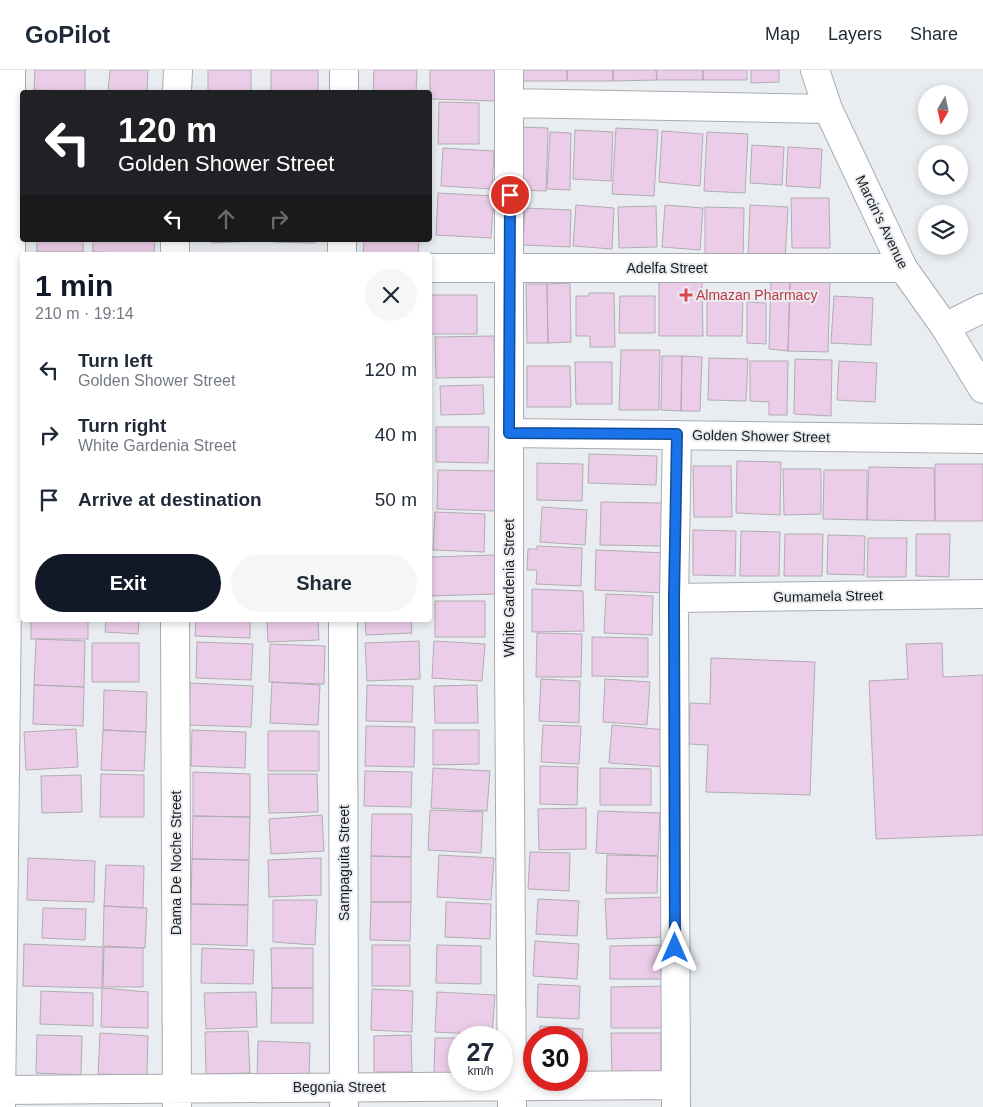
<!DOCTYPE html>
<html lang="en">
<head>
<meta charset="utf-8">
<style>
  :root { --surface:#fff; --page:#f6f6f7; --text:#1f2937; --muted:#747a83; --line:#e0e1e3; --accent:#111827 }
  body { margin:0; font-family:Helvetica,sans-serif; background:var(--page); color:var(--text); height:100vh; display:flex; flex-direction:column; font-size:19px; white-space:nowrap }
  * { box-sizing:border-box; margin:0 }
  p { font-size:16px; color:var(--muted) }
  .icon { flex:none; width:28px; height:28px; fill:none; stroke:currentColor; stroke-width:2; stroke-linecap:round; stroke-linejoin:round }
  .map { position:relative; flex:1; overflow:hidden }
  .drawer { position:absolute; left:20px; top:182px; width:412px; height:370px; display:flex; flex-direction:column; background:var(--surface); border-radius:5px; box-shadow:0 2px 8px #0003 }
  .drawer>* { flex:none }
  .banner { position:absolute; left:20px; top:20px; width:412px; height:152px; border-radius:5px; box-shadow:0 2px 8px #0003; background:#202124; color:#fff; overflow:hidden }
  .needle { width:32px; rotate:189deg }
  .tools { position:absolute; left:918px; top:15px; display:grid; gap:10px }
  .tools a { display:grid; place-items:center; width:50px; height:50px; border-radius:50%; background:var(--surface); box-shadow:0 2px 8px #0003; font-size:25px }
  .speed { position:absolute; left:448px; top:956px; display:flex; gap:10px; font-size:25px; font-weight:700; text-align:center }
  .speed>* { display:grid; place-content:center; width:65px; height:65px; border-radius:50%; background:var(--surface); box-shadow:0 2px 8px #0003; line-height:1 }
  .speed small { font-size:12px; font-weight:400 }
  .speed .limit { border:8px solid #d22; background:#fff; color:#111 }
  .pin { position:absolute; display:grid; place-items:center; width:42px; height:42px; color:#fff; margin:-21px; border:2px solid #fff; border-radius:50%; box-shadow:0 1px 5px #0007 }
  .me { position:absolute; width:55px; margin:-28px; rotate:0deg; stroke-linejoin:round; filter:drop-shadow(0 0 4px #0008) }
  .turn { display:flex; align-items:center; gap:18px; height:105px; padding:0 15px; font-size:22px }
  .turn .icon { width:65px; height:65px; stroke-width:2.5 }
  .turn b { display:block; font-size:35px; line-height:42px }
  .lanes { display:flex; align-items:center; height:48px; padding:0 15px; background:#0003; justify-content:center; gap:25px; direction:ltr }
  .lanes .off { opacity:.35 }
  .round { display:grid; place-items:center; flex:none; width:52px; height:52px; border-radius:26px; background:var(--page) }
  .overview { display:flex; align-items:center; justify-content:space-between; height:85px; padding:0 15px }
  h1 { font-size:30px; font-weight:700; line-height:38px; color:var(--accent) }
  .button { display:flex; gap:10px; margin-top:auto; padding:10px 15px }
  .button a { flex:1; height:58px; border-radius:30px; background:var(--accent); color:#fff; font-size:20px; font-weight:700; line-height:58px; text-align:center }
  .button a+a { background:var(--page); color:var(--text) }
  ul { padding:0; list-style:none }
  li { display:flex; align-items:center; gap:15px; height:65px; padding:0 15px }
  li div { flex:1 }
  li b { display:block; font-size:19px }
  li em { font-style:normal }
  header { display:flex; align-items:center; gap:30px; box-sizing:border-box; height:70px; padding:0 25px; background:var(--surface); border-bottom:1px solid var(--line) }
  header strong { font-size:24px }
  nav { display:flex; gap:28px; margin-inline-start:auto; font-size:18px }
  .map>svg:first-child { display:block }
</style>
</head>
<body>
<header>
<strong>GoPilot</strong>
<nav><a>Map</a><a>Layers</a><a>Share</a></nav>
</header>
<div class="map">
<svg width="983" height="1037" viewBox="0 0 983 1037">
  <rect width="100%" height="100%" fill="#e9edf1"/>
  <path fill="#eccde9" stroke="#b1adb1" d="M35 0H85V21L34 20Z
    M110 0H148L147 22H108Z
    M208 0H251V22H208Z
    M271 0H318V22H271Z
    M374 0H417L416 22H373Z
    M430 0H497L496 31 430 29Z
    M523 0H567V11H523Z
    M567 0H613V11H567Z
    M613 0H656L657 10 613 11Z
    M656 0H703V10H657Z
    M703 0H747V10H703Z
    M751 0H779V12L751 13Z
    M439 32 479 33V74H438Z
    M519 57 548 58 546 121 517 120Z
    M616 58 658 60 654 126 612 124Z
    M575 60 613 62 611 111 573 109Z
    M662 61 703 64 700 116 659 112Z
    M550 62 571 63 570 120 547 119Z
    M707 62 748 64 745 123 704 121Z
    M752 75 784 77 782 115 750 113Z
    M788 77 822 79 820 118 786 116Z
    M443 78 494 81 492 119 441 116Z
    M438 123 494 126 491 168 436 165Z
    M791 128H829L830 178H792Z
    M576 135 614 138 612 179 573 176Z
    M665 135 703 138 700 180 662 177Z
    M750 135 788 137 785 190 748 188Z
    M656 136 657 177 619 178 618 137Z
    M705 137 744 138 743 192 705 191Z
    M525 138 571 140 570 177 523 175Z
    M37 170H83V182H37Z
    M93 170H155L154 184 93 182Z
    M212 170H259V171L212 173Z
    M273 170H315V173L273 172Z
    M364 170H419L418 185H363Z
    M702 210 703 266H659V211Z
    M771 210H790L788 281 769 279Z
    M790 210 830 212 828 282 788 281Z
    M570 213 571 272 548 273 547 214Z
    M526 214H547L548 273H527Z
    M589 223H614L615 277H590V266H576V226H589Z
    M707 224 743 225 742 266H707Z
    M430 225H477V264H430Z
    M620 226H655V263H619Z
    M834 226 873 228 871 275 831 273Z
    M747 232 766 233V274L747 273Z
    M494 266 495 307 436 308 435 267Z
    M621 280H660L659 340H619Z
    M662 286H682L681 341 661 340Z
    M682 286 702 287 700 341H681Z
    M709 288 748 289 746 331 708 330Z
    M795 289 832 290 831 346 794 344Z
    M750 291H788L787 345H769V332L750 331Z
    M839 291 877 293 875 332 837 330Z
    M575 292H612V334H576Z
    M527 296H570L571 337H527Z
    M483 315 484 344 441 345 440 316Z
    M436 357H489L488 393 436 392Z
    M589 384 657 386 656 415 588 413Z
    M737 391 781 392 780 445 736 443Z
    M537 393 583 394 582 431 537 430Z
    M935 394H983V451H935Z
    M693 396H731L732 447H694Z
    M869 397 934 398 935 451 867 450Z
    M783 399H821V444L784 445Z
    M438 400 496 401 495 441 437 439Z
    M824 400H867V450L823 449Z
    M601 432 663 433 662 476 600 475Z
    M542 437 587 440 585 475 540 472Z
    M435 442 485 444 484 482 433 480Z
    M693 460 736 461 735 506 693 505Z
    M741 461 780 462 779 506H740Z
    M785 464H823L822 506H784Z
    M916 464H950L949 507 916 506Z
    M828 465 865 466 864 505 827 504Z
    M868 468H907L906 507H867Z
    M537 476 582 478 581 516 536 514 537 500H527L528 479H537Z
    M596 480 667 483 666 523 595 520Z
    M495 485 496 524 430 526V487Z
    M532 519 583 521 584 561 532 562Z
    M606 524 653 526 652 565 604 563Z
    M435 531H485V567H435Z
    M31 550H88V569H31Z
    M106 550H139L138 564 105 562Z
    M196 550H250V568L195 566Z
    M267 550H318L319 570 268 572Z
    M365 550H411L412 563 366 565Z
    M537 563 582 564 581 607H536Z
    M592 567 648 568V607L592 606Z
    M36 569 85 571 84 617 34 615Z
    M419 571 420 609 367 611 365 573Z
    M434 571 485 574 482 611 432 608Z
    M197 572 253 574 251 610 196 608Z
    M92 573H139V612H92Z
    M942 573 943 607 983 605V765L876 769 869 611 908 609 906 574Z
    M270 574 325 576 324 614 269 612Z
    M711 588 815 592 810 725 706 722 708 675 689 674 690 633 710 634Z
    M541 609 580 611 579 653 539 651Z
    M605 609 650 612 647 655 603 652Z
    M272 612 320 615 318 655 270 653Z
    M190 613 253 616 251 657 189 655Z
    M34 615 84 617 83 656 33 654Z
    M367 615 413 616 412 652 366 651Z
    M477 615 478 653H435L434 616Z
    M104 620 147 622 146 662 103 660Z
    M543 655 581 656 579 694 541 692Z
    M612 655 667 660 664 697 609 693Z
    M366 656 415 657 414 697 365 696Z
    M76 659 78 697 26 700 24 662Z
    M103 660 146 662 144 701 101 700Z
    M192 660 246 662 245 698 191 696Z
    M433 660H479V694L433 695Z
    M268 661H319V701H268Z
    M540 696 578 697 577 735 540 734Z
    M433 698 490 701 487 741 431 738Z
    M600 698 651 699V735H600Z
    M365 701 412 702 411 737 364 736Z
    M193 702 250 704V747L193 746Z
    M101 704 144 705V747H100Z
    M268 704H317L318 742 269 743Z
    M81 705 82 742 42 743 41 706Z
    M586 738V779L539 780 538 739Z
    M430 740 483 742 481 783 428 780Z
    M598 741 660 743 658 786 596 783Z
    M372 744H412L411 787 371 786Z
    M322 745 324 781 271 784 269 749Z
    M193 746 250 747 249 790 192 789Z
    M530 782 570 783 569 821 528 819Z
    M439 785 494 788 491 830 437 827Z
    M607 785 658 786 657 823H606Z
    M371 786 411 787V832H371Z
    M28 788 95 791 94 832 27 830Z
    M321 788V825L269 827 268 790Z
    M192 789 249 790 248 835 191 834Z
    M106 795 144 796 143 838 104 836Z
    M664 827 665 867 607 869 605 829Z
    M538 829 579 831 577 866 536 864Z
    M273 830H317L315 875 273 872Z
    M371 832H411L410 871 370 870Z
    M446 832 491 834 490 869 445 867Z
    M191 834 248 835 247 876 190 874Z
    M104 836 147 838 145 878 103 876Z
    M43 838 86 839 85 870 42 868Z
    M535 871 579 874 577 909 533 906Z
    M24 874 103 877 102 918 23 916Z
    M372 875H410V916H372Z
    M437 875 481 876V914L436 913Z
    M668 875V909H610V876Z
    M104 877 143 878V917H103Z
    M202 878 254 880 253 914 201 913Z
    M271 878H313V918H272Z
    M538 914 580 916 579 949 537 947Z
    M671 916V958H611V917Z
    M102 918 148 922V958L101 957Z
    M272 918H313V953H271Z
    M372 919 413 921 412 962 371 960Z
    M41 921 93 923V956L40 954Z
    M256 922 257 957 206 959 204 923Z
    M437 922 495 925 492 965 435 962Z
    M540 956 583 959 581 997H576V968H540Z
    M248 961 250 1003 206 1004 205 962Z
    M100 963 148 966 147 1005 98 1004Z
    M611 963H661V1004L612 1005Z
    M37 965 82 966 81 1005 36 1003Z
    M411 965 412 1002H374V966Z
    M435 968H459V1003H434Z
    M258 971 310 973 309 1009 257 1007Z"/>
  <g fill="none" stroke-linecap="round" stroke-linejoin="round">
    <g stroke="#a8acb0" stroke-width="30">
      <path id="minor" d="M509 0V582L512 1037
        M177 22 178 0
        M344 22V0
        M509 33 828 39
        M175 185V170
        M342 185V170
        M430 198H903
        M945 257 983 238
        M509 363 983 369
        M674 528 983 524
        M175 550 177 1036
        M343 550 344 1037
        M1 1020 676 1015
        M1 1037 11 197V0
        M676 1037 674 528 677 365"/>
    </g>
    <g stroke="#a8acb0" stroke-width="30">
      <path id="major" d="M815 0 828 39 903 198 945 257 983 319"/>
    </g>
    <use href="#minor" stroke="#fff" stroke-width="28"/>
    <use href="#major" stroke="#fff" stroke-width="28"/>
  </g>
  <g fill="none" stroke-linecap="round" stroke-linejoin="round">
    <g stroke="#114b97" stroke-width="12">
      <path id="route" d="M510 125 509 363 677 364 674 528 675 878"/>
    </g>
    <use href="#route" stroke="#1a73e8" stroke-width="9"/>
  </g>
  <path fill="#e0444e" stroke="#e9edf1" stroke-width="2" d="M683.5 217.5h5v5h5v5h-5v5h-5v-5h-5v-5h5z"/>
  <g text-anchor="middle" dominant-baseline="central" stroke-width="4" stroke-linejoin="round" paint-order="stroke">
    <g font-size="14" fill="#1b1c1e" stroke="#e9edf1">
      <text transform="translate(882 152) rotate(64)">Marcin's Avenue</text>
      <text x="667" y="198">Adelfa Street</text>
      <text transform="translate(761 366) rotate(1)">Golden Shower Street</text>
      <text transform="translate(509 518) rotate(-90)">White Gardenia Street</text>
      <text transform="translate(828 526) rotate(-1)">Gumamela Street</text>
      <text transform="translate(176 793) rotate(-90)">Dama De Noche Street</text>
      <text transform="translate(344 793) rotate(-90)">Sampaguita Street</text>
      <text x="339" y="1017">Begonia Street</text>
    </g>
    <g font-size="14" fill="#be3a42" stroke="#e9edf1" text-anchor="start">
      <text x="696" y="225">Almazan Pharmacy</text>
    </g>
  </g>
</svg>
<div class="tools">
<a><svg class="needle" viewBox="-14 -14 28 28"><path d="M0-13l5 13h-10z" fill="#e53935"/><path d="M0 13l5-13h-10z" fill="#747a83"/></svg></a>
<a><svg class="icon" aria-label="search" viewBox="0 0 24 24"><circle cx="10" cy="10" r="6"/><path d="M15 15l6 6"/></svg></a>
<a><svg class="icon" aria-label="layers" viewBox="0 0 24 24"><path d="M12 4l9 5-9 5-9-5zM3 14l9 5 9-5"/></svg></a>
</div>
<div class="speed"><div>27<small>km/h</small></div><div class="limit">30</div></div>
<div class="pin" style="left:510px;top:125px;background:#d93025"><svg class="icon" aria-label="arrive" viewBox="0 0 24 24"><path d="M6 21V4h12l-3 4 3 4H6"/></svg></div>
<svg class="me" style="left:675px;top:878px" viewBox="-20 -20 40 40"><path d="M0-17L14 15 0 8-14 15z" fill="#1a73e8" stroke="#fff" stroke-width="4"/></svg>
<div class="banner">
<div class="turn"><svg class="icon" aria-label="left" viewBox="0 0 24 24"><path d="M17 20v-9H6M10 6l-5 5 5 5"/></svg><div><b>120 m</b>Golden Shower Street</div></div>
<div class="lanes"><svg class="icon" aria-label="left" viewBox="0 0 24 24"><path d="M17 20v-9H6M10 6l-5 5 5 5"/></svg><svg class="icon off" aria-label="ahead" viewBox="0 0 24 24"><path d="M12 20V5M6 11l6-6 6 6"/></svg><svg class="icon off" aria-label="right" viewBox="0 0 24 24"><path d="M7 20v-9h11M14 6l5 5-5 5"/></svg></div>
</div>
<section class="drawer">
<div class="overview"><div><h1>1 min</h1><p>210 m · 19:14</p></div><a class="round"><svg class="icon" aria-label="close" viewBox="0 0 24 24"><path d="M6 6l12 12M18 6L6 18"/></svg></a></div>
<ul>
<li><svg class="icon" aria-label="left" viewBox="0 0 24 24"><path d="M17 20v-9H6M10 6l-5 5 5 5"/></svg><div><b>Turn left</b><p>Golden Shower Street</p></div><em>120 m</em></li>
<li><svg class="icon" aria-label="right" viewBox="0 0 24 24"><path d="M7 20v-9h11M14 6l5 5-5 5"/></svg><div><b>Turn right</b><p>White Gardenia Street</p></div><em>40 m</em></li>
<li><svg class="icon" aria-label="arrive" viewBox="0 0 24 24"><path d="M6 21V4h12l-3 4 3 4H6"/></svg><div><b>Arrive at destination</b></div><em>50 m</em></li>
</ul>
<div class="button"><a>Exit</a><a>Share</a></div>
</section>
</div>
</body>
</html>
